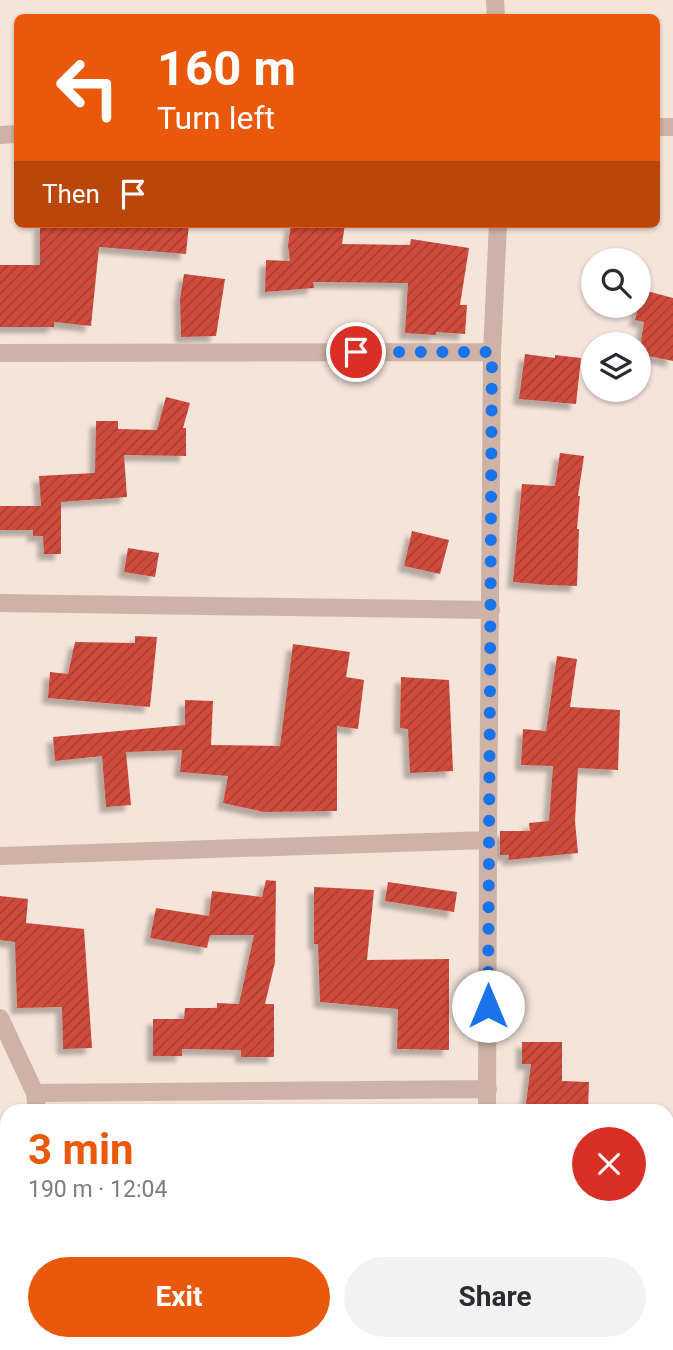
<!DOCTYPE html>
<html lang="en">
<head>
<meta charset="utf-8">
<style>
  :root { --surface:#fff; --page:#f2f2f3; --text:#2b2b33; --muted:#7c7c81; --accent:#ea580c }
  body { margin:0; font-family:Roboto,sans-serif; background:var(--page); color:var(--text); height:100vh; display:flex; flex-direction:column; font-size:26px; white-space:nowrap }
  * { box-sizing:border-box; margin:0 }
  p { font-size:23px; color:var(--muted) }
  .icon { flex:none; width:38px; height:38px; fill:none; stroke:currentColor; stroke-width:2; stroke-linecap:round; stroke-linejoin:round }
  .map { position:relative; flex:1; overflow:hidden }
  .sheet { position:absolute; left:0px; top:1104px; width:674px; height:247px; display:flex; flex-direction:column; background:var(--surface); border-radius:21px 21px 0 0; box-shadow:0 2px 5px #0004 }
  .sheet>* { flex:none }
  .guide { position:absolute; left:14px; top:14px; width:646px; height:214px; border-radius:10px; box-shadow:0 2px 5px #0004; background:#ea580c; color:#fff; overflow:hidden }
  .buttons { position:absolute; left:581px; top:248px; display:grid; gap:14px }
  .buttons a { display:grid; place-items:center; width:70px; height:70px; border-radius:50%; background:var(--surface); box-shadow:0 2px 5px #0004; font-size:35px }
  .pin { position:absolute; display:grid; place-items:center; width:60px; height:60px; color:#fff; margin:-30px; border:4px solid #fff; border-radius:50%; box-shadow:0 2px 7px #0007 }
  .me { position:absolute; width:77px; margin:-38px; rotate:0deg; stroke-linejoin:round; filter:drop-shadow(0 0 5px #0008) }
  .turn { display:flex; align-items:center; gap:24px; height:147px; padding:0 28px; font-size:32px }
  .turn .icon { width:91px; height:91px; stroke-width:2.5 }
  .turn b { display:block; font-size:49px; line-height:60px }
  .then { display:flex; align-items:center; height:66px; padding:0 28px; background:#0003; gap:14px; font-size:26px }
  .round { display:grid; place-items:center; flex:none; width:74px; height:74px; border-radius:37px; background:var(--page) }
  .headline { display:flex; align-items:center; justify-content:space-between; height:119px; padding:0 28px }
  h1 { font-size:42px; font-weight:700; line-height:52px; color:var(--accent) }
  .button { display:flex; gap:14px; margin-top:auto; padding:14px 28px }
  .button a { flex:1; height:80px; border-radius:42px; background:var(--accent); color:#fff; font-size:28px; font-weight:700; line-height:80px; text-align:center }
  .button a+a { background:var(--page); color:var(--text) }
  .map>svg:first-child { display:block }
</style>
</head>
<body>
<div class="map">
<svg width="673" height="1350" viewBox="0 0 673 1350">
  <defs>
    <pattern id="building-hatch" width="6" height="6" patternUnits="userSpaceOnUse" patternTransform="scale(1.75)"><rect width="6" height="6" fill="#cf4c3d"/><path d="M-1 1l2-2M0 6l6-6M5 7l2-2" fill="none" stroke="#a93f33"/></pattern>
    <filter id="shadow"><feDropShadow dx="-6" dy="6" stdDeviation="2" flood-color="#0004"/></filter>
  </defs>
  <rect width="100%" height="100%" fill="#f4e4da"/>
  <path fill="url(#building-hatch)" filter="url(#shadow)" d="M40 224H189L186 254 99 247 91 326 54 322V327H0V265H40Z
    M291 224H345L342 244 410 245 411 239 469 248 460 305H467L465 334 436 332V335L405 333 408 283 313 282 314 288 265 292 266 260 290 261 288 245Z
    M184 274 225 279 216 336 181 337 180 299Z
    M643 290 673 298V361L639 354 644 322 635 320Z
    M525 354 555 358V355L581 358 576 404 519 399Z
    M166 397 190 403 183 428H186V456L124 455 127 497 61 502V554H44L43 536H33V530H0V506H41L39 476 95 473 96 421H118V429L157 430Z
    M560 453 584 456 578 496H580L577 529H579L577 586 547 585 513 582 522 484 555 486Z
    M412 531 449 540 440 574 404 566Z
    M128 548 159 553 155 577 124 572Z
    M135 636 157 637 150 707 48 698 50 672 68 674 75 642 135 643Z
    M293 644 350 652 346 677 364 680 358 729 337 726V811L264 812 223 803 228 776 180 772 182 750 126 752 131 805 106 807 102 756 55 761 53 737 185 725V700L213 701 211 745 280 746Z
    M557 656 577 659 570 707 620 710 618 770 578 768 575 821 578 853 508 860 509 855H500V831H530L529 823 549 821 553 766 521 765 523 729 546 731Z
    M401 677 449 680 453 771 410 773 408 729 400 728Z
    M266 880 276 881 275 962 265 1004H274V1057H241V1050L182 1049V1056H153V1019H184L185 1008H217V1003L239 1004 254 935H210L207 948 150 938 156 908 209 916 212 891 262 897Z
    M388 882 457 892 454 912 385 901Z
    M314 887 374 890 367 960 449 959V1050L397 1049 398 1009 320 1002 318 944H314Z
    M0 896 28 899 26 923 84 929 92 1048 63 1049 62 1007 17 1008 15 942 0 940Z
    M522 1042H562V1081L589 1082 588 1111 526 1104 531 1064H522Z"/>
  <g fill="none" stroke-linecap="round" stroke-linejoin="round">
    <path stroke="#cdb2a5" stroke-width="18" d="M495 0 496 18
      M656 127H673
      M0 135 18 134
      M0 353 492 352
      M0 603 491 610
      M0 856 488 840
      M0 1018 35 1093 37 1111
      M35 1093 488 1089
      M487 1111 488 840 492 352 498 224
      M67 1344V1350
      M486 1350V1344"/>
  </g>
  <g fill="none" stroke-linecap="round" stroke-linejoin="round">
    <path stroke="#1a73e8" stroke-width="12" stroke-dasharray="0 21.6" d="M356 352H492L488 1006"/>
  </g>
</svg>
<div class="buttons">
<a><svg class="icon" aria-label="search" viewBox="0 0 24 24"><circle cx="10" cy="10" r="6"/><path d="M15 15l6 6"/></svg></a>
<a><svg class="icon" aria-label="layers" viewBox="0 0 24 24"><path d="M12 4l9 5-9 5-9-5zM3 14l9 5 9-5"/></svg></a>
</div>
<div class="pin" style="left:356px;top:352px;background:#d93025"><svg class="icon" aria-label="arrive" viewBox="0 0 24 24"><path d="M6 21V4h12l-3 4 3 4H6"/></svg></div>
<svg class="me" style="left:488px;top:1006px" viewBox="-20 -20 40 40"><circle r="19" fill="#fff"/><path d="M0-13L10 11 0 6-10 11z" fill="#1a73e8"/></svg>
<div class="guide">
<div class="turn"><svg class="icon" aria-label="left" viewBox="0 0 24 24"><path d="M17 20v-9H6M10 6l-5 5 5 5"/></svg><div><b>160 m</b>Turn left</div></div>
<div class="then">Then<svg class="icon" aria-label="arrive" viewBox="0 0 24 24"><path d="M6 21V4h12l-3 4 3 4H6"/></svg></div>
</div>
<section class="sheet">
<div class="headline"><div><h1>3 min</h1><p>190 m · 12:04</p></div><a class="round" style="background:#d93025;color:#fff"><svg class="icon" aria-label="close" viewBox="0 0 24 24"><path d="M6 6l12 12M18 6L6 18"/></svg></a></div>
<div class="button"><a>Exit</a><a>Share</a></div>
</section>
</div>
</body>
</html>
